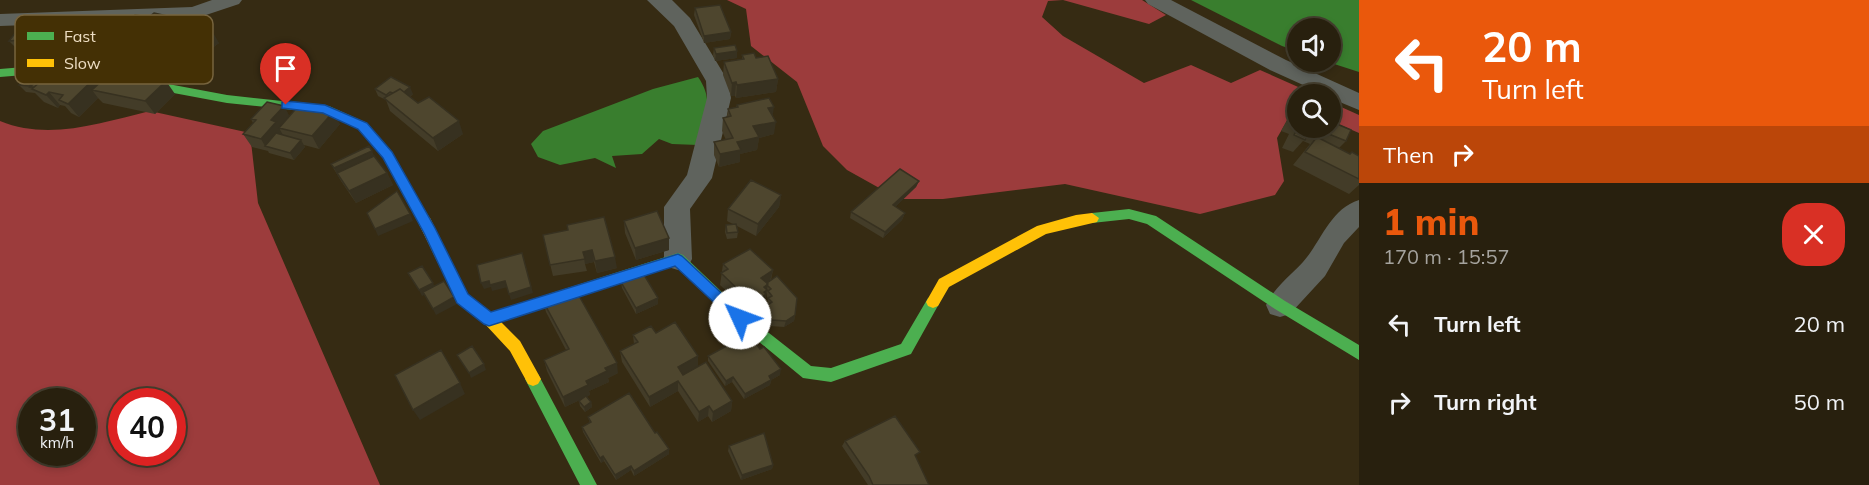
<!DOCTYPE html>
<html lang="en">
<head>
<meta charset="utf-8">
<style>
  :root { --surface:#28200e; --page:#342d1c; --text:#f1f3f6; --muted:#a5a39e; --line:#443e2e; --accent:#ea580c }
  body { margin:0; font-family:Mulish,sans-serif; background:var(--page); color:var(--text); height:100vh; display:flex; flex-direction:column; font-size:22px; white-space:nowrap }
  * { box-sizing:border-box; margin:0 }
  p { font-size:20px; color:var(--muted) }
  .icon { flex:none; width:33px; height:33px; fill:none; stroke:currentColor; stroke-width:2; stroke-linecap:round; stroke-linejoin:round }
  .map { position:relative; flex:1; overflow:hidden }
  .panel { display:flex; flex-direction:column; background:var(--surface); width:510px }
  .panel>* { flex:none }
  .banner { background:#ea580c; color:#fff; overflow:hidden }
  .tools { position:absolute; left:1287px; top:18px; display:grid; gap:12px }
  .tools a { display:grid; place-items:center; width:54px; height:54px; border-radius:50%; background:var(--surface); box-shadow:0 3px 9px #0003,0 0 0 2px var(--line); font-size:30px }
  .speed { position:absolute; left:18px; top:388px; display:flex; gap:12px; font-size:30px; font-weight:700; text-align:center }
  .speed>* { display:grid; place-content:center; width:78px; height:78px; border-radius:50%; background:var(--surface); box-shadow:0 3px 9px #0003,0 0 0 2px var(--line); line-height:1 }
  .speed small { font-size:15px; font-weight:400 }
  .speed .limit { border:9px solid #d22; background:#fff; color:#111 }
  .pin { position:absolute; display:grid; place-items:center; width:51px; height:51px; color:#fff; margin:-62px -26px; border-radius:50% 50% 50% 0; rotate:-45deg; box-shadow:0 0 6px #0007 }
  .pin .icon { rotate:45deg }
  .me { position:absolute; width:66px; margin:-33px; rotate:313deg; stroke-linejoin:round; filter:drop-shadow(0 0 4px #0008) }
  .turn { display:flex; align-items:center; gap:21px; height:126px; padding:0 24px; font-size:27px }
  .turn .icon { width:78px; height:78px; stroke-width:2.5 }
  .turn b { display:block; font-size:42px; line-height:51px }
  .then { display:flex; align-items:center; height:57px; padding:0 24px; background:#0003; gap:12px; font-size:22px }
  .round { display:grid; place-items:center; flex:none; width:63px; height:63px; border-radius:24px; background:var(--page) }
  .summary { display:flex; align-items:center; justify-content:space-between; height:102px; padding:0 24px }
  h1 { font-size:36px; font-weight:800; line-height:45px; color:var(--accent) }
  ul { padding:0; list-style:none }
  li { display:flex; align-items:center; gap:18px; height:78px; padding:0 24px }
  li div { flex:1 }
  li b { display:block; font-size:22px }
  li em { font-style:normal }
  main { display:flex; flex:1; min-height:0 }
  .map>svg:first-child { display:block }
</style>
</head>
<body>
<main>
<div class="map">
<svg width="1359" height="485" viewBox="0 0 1359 485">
  <rect width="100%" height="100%" fill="#362b13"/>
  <path fill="#9c3c3c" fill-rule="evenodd" d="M727 0H1142L1166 15 1149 24 1063 0 1048 1 1042 17 1063 36 1144 83 1191 65 1231 83 1260 70 1314 94H1298L1297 108 1295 107 1277 138 1284 181 1275 195 1200 214 1065 184 943 199H899L847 170 823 146 797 82 751 46 746 9Z
    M1330 102 1359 115V133L1331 121Z
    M150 111 250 133 258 203 380 485H0V121C49 141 100 123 150 111ZM32 402H82V453H32ZM122 402H172V453H122Z"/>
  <path fill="#397e2e" d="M1191 0H1359V72L1328 62H1330V28H1298L1297 51 1282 46Z
    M698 77C715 101 705 119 698 145L672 144 659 139 642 154 612 156 616 168 595 158 560 165 538 157 531 144 543 131 653 89Z"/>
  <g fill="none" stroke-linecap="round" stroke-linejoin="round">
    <path fill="#5f635d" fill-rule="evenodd" d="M212 0H242L239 4 194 19 0 26V14L192 7Z
      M647 0H672L690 18 728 81 731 98 712 178 690 209 692 259 688 267 678 270 668 267 664 259V207L687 175 707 98 706 81 674 26Z
      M1145 0H1171L1286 60 1359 93V110L1330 98V94H1323L1270 70 1148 4Z
      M1359 200V227L1344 243 1325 276 1290 314 1280 317 1270 314 1266 305C1274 288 1290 276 1303 262 1321 242 1330 209 1359 200Z"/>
    <path fill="#4caf50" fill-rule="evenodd" d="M36 66 88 69 227 95 329 106 367 123 391 152 432 222 430 226H420L383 158 359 129 323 113 227 103 88 77 36 74 0 77V69Z
      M1129 209 1156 216 1285 301 1359 345V360L1275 309 1147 224 1129 219 1092 223 1085 218 1092 213Z
      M678 253 683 255 745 314 811 366 831 368 901 344 928 298 933 296 938 298 940 302 911 354 831 382 803 378 735 322 676 265 489 325 484 323 482 319 484 315 489 313Z
      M533 372 538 374 597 485H580L525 379 528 374Z"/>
    <path fill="#ffc107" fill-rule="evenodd" d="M1092 213 1099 218 1097 222 1046 234 949 287 938 306 933 308 928 306 926 302 939 279 1037 226 1076 215Z
      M425 217 430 218 467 294 494 315 520 341 541 379 538 384 533 386 528 384 510 351 484 323 457 302 418 222Z"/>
  </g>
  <path fill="#433c28" d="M695 8 731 32 730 39 704 43 694 15Z
    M64 17 76 33 97 40 89 50 73 49 71 46 60 47 50 57H36L33 54H31L25 47 16 48 9 41 48 21Z
    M172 23 169 25 219 43 190 64 156 50 150 43 133 58 119 55 114 59 98 56 92 49 111 31 106 25Z
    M714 48 737 58 715 61 713 55Z
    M742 55 756 58 778 79 776 92 736 98 735 96H731L723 75 724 62 742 59Z
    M45 71 46 72 105 78 175 94 155 114 103 103 98 98 79 117 71 113 65 106 60 105 58 108 44 102 35 93 26 92 19 85Z
    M375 89 413 94 410 97 418 103 463 134 438 151 390 111 386 100 378 96Z
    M737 105 772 116 774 134 759 138 757 150 740 154V162L719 167 714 155V142L726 140 722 131 723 118 727 117 728 109 736 107Z
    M284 106 289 116 340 124 319 149 304 145 305 147 294 160 269 153 268 151 252 147 243 134 253 123 251 119Z
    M1298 108V128H1330L1346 141 1339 148 1350 154 1359 156V185L1349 194 1293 165 1310 144 1303 141 1293 152 1282 148 1289 134 1281 131 1287 120Z
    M331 164 387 173 393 185 356 203 341 181Z
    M919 181 916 187 895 207 905 213 902 220 883 238 850 218 851 212Z
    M781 195 779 207 756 236 737 226 738 232 737 238 727 239 725 232 726 225 733 224 727 221 728 209Z
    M624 221 669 238V250L636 260 625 233Z
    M568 230 617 268 597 273 594 262 585 264 587 271 553 276 543 235Z
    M723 264 773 270 771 280 795 315 794 321 784 327 770 326 760 315 761 309 767 304 768 299 767 297V292L764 306 752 315 720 285Z
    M621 282 658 298V304L636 314 622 288Z
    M543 301 618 373 608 378 609 382 589 391 590 395 587 396 591 402 592 407 585 412 580 406 579 401 582 399 565 407 547 371 544 360 566 350 546 312Z
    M656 333 698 356V366L732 401 731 411 712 422 708 416 698 422 678 391 650 407 622 362 620 351 634 344 633 335Z
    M708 356 780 375 771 380 770 385 744 399 732 382 725 386 708 361Z
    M588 417 655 433 669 449V454L634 476 631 470 616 480 604 461 601 463 583 432 582 427 590 423Z
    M845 441 916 458 929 485H868L842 446Z
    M729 446 773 465 772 469 741 480 728 451Z"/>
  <path fill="#373120" d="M167 16 172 23 153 40 147 37 150 43 133 58 128 51Z
    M64 17 79 36 68 42 71 46 70 47 60 34 59 23Z
    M211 29 219 43 190 64 181 51Z
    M731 32 730 39 704 43V36Z
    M92 33 97 40 89 50 84 43Z
    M50 34 60 47 50 57 39 44Z
    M114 48 119 55 114 59 109 52Z
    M737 51V58L715 61 716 54Z
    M45 71 51 78 30 87 35 93 29 86Z
    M101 72 111 85 92 90 98 98 79 117 68 104Z
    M778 79 776 92 736 98 737 85Z
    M166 81 175 94 155 114 145 101Z
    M736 82 735 96H731L732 83Z
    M410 87 413 94 401 103 399 96Z
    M49 92 60 105 58 108 46 95Z
    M284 106 291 119 279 128 283 135 265 146 261 139 271 120Z
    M774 107 772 120 768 108Z
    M334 111 340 124 319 149 312 136Z
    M459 121 463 134 438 151 433 138Z
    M776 122 774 134 759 138 757 150 740 154V162L719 167 720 154 753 126Z
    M301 140 305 147 294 160 290 153Z
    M372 151 380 168 337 174 334 168Z
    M387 173 393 185 356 203 349 191Z
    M919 181 916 187 890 212 893 205Z
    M781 195 779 207 756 236 758 224Z
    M905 213 902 220 883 238 885 232Z
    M410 214 413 221 378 236 375 229Z
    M669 238V250L636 260 635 248Z
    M592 250 594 262 585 264 583 252Z
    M615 257 617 268 597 273 595 261Z
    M524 259 533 293 511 300 509 294Z
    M773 270 770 281 765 284 761 278Z
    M489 281H505L508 287 492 291 491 287 484 289 481 283Z
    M433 283 436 290 422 296 419 290Z
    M768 284 764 306 752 315 753 304 764 287Z
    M454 297 457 304 436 315 433 309Z
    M658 298V304L636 314V308Z
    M795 315 794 321 784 327 786 321Z
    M698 356V367L678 378V367Z
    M617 363 618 373 608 378 609 382 589 391 590 395 565 407 563 397 605 368Z
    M484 364 486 370 471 378 469 373Z
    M781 369 780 375 771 380 770 385 744 399 745 394 769 376Z
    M733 377 732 382 725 386 726 381Z
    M678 381V391L650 407 649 397Z
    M460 383 465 394 420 420 413 410Z
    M732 401 731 411 712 422 713 412Z
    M591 402 592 407 585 412 584 407Z
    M709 406 708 416 698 422 699 412Z
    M669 449V454L634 476V471Z
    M603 456 604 461 601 463 600 458Z
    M773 465 772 469 741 480 742 475Z
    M631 466V470L616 480 615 475Z"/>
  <path fill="#4e462e" stroke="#373120" stroke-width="1.5" d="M720 5 731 32 704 36 695 8Z
    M154 13 167 16 128 51 114 48 109 52 92 49 116 27 106 25 117 16 132 17 135 15 149 17Z
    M27 31 20 40 9 41 16 32Z
    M735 45 737 51 716 54 714 48Z
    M754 53 756 58 768 56 778 79 737 85 736 82 732 83 724 62 744 59 742 55Z
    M59 65 101 72 68 104 59 100 63 95 49 92 46 95 32 89Z
    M35 70 45 71 29 86 19 85Z
    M47 72 51 73 34 87H30Z
    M122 72 166 81 145 101 92 90 106 77 115 78Z
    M391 77 410 87 404 92 400 89 393 93 390 92 386 95 375 89Z
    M400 89 418 103 429 97 459 121 433 138 384 98Z
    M769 98 774 107 768 108 776 122 753 126 759 137 737 142 741 150 720 154 714 142 733 138 723 118 731 116 728 109 738 107 737 105Z
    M267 102 284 106 271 120 276 122 261 139 243 134 256 120 251 119Z
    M301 103 334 111 312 136 279 128Z
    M1298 109V120L1293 118Z
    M1330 121 1351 130 1346 141 1314 128H1330Z
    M1298 128H1311L1305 140 1294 135Z
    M276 133 301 140 290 153 265 146Z
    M1317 137 1350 154 1352 152 1359 156V179L1305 152Z
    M369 146 372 151 334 168 331 164Z
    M374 156 387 173 349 191 337 173Z
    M900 169 919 181 893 205 905 213 885 232 851 212Z
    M751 180 781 195 758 224 728 209Z
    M397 191 410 214 375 229 367 213Z
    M657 211 669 238 635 248 624 221Z
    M604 217 615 257 595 261 592 250 583 252 585 259 550 265 543 235 568 230 567 225Z
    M736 224 738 232 727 233 726 225Z
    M750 249 773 270 761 278 768 284 764 287 767 290 764 292 766 294 753 304 721 273 728 269 723 264Z
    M522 253 531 287 509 294 505 281 490 285 489 281 481 283 477 265Z
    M422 266 433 283 419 290 408 273Z
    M643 273 658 298 636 308 621 282Z
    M777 276 797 298 795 315 786 321 772 320 761 309 772 302 768 298 772 296 768 291 771 289 767 285V283Z
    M444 281 454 297 433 309 423 292Z
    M574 287 617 363 605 368 607 371 586 381 588 385 563 397 544 360 569 349 543 301Z
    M675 322 698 356 678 367 683 375 706 362 732 401 713 412 709 406 699 412 678 381 649 397 620 351 638 342 633 335 651 326 656 333Z
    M749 334 760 349 764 347 781 369 769 376 771 380 745 394 733 377 726 381 708 356Z
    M472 346 484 364 469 373 457 355Z
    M441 350 460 383 413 410 395 375Z
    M629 393 655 433 657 432 669 449 634 471 631 466 615 475 603 456 600 458 582 427 591 422 588 417Z
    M586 396 591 402 584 407 579 401Z
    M895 416 920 452 915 455 929 485H873L869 476 845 441Z
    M764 433 773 465 742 475 729 446Z"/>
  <path fill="#1a73e8" stroke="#114b97" stroke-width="1.5" d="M286 101 325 105 367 123 392 152 435 228 468 294 491 312 678 254 682 256 748 318 745 322 740 324 735 322 675 266 489 326 484 324 457 303 424 233 383 158 358 129 323 113 282 108V102Z"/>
  <rect x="15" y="15" width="198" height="69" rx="9" fill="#443005" stroke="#77643e" stroke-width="1.5"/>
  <rect x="27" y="32" width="27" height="8" fill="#4caf50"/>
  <rect x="27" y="59" width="27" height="8" fill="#ffc107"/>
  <g font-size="16" fill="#edddc3">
    <text x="64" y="42">Fast</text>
    <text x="64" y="69">Slow</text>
  </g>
</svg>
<div class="tools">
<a><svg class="icon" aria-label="sound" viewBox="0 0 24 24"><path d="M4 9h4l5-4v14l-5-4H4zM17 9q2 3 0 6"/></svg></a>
<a><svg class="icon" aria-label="search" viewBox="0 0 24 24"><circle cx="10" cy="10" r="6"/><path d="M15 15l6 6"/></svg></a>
</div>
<div class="speed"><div>31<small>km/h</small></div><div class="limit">40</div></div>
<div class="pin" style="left:286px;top:105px;background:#d93025"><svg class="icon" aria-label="arrive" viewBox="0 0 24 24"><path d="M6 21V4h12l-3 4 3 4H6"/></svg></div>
<svg class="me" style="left:740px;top:318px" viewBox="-20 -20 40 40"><circle r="19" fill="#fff"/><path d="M0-13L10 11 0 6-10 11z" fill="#1a73e8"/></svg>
</div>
<section class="panel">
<div class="banner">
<div class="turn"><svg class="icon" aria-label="left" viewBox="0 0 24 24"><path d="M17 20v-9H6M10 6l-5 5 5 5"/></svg><div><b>20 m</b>Turn left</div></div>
<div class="then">Then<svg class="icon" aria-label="right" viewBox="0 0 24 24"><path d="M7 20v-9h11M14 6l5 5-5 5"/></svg></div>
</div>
<div class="summary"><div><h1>1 min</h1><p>170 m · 15:57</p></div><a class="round" style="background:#d93025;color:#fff"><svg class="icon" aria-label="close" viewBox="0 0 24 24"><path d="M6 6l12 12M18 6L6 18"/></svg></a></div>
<ul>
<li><svg class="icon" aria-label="left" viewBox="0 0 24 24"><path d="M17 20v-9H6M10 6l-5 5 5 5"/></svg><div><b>Turn left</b></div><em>20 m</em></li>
<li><svg class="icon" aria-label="right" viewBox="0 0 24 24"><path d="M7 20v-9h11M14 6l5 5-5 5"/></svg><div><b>Turn right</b></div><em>50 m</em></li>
</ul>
</section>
</main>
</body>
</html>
